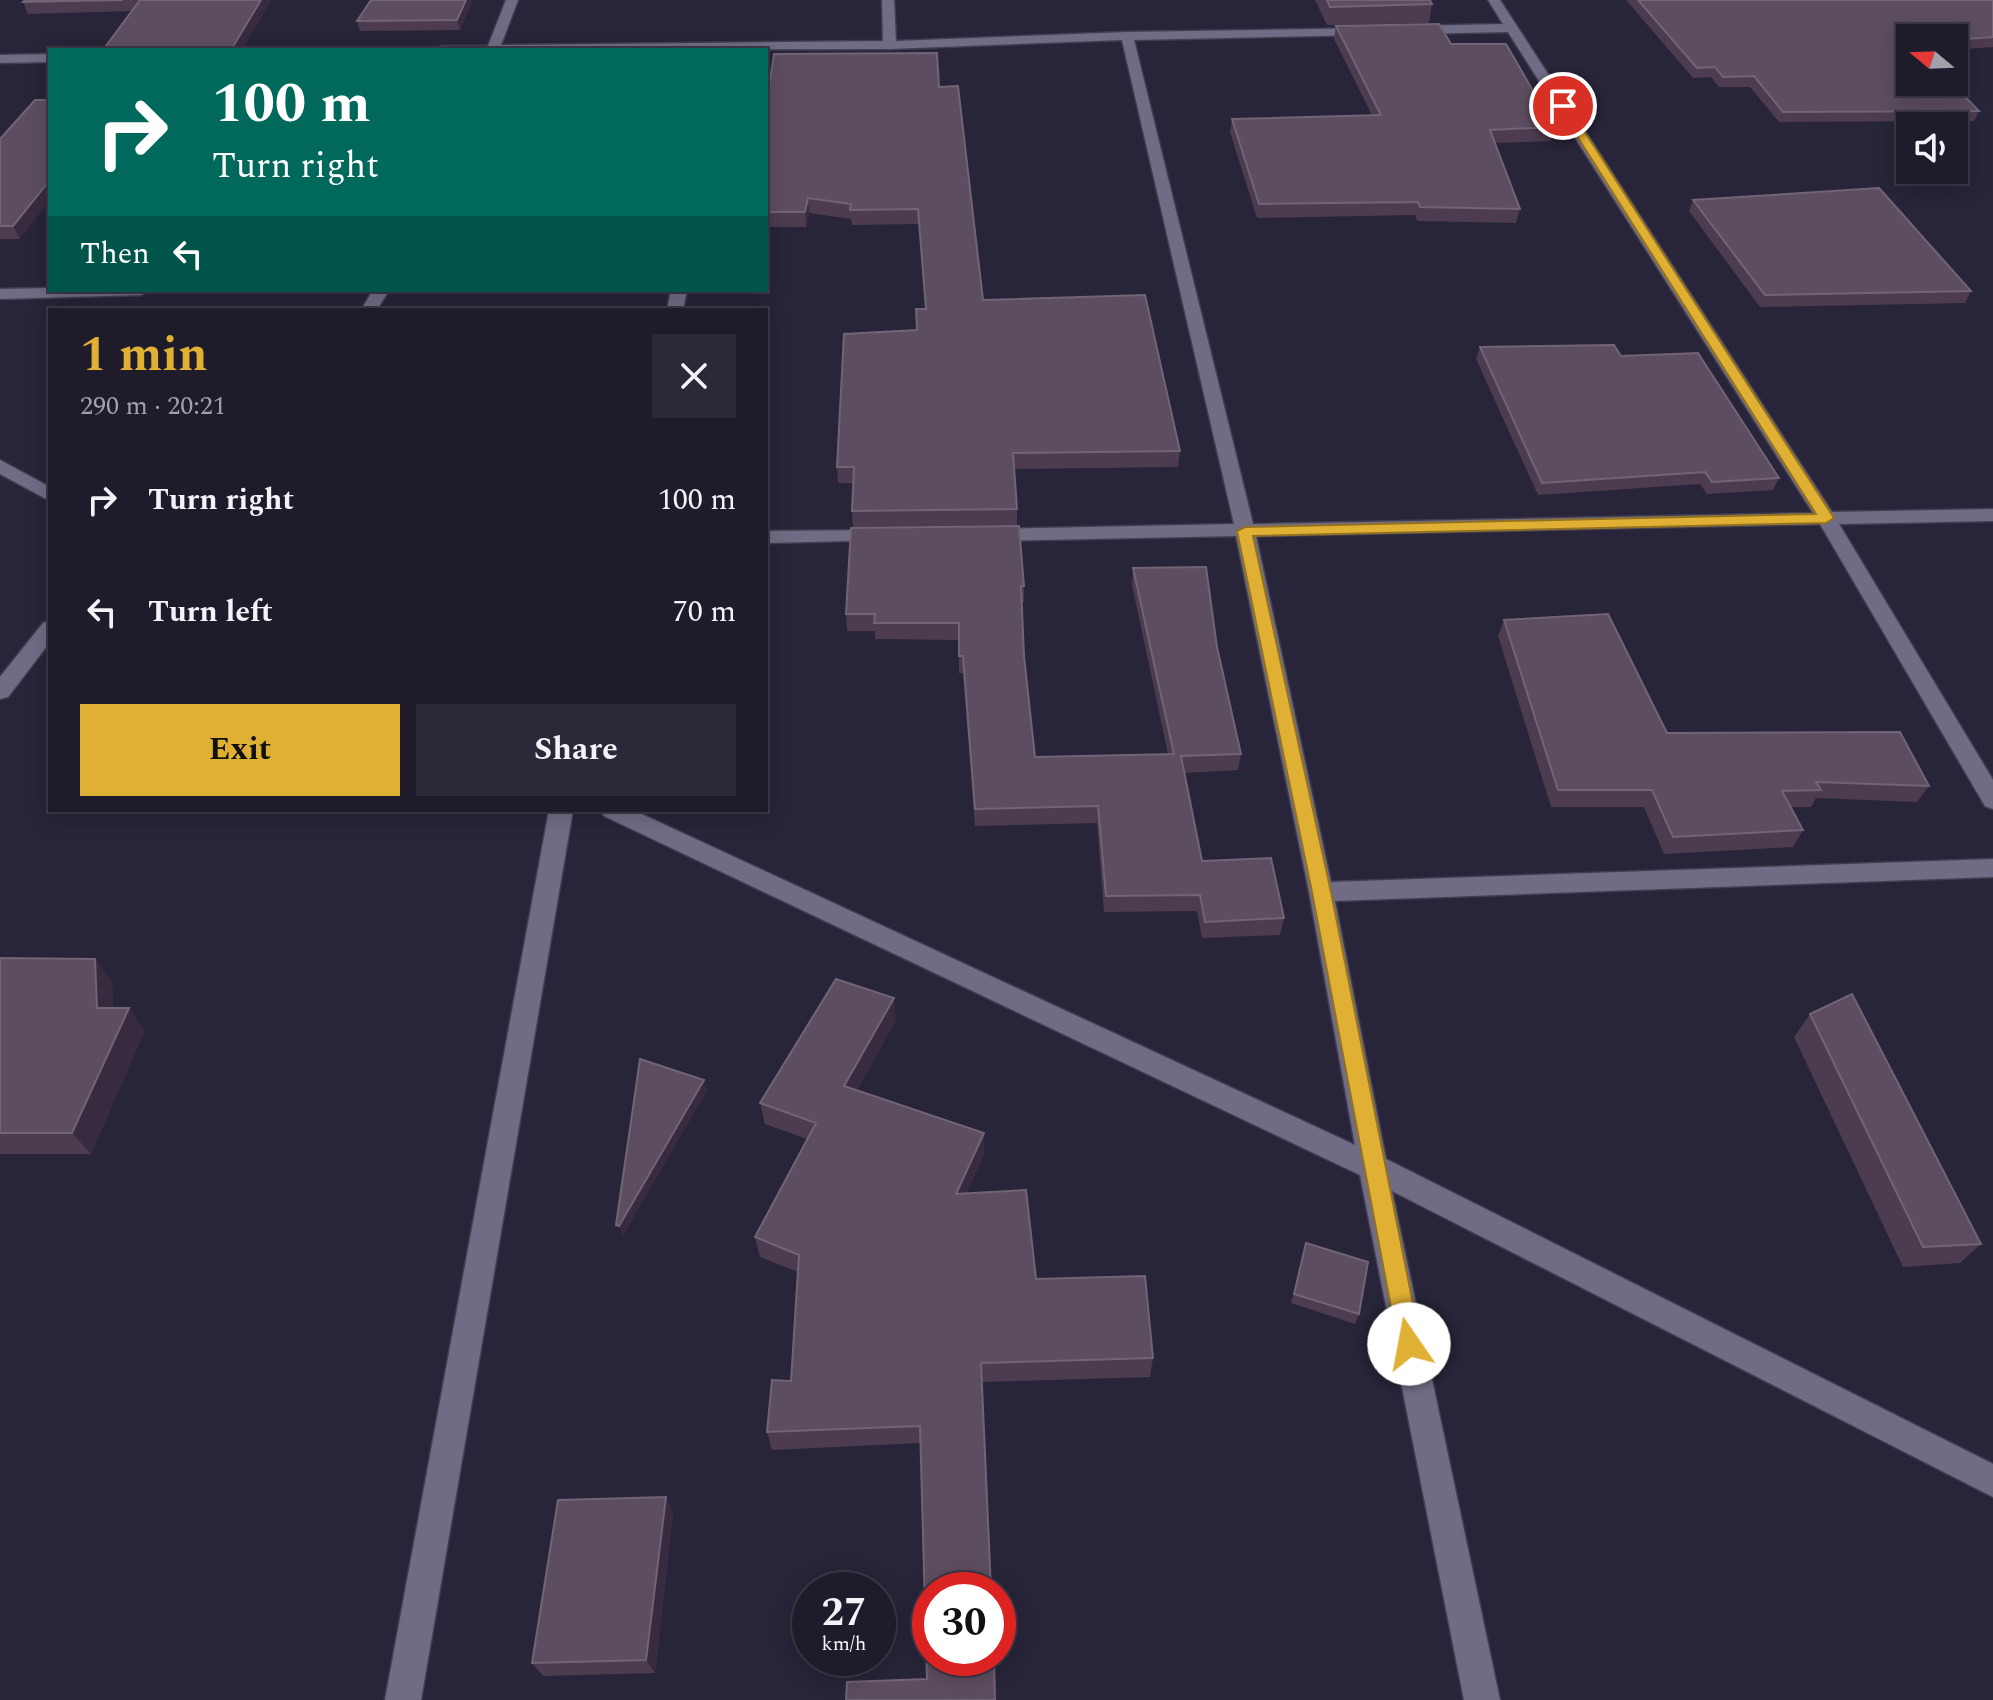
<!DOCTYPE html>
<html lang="en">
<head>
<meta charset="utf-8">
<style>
  :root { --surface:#1e1b2b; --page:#2b2837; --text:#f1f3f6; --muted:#a1a1a9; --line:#3c3947; --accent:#e0b034 }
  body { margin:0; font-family:Spectral,serif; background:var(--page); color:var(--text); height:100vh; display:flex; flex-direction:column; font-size:30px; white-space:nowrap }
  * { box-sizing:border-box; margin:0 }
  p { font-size:26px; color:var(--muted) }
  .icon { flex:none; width:44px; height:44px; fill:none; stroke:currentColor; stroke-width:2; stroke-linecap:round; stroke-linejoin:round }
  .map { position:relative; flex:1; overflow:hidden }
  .sheet { position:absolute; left:48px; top:308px; width:720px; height:504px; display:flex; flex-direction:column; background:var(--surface); border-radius:0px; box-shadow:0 4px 20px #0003,0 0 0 2px var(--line) }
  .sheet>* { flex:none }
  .hud { position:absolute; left:48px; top:48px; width:720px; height:244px; border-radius:0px; box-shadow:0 4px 20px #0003,0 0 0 2px var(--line); background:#00695c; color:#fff; overflow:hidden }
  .needle { width:52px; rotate:289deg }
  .tools { position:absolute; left:1896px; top:24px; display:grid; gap:16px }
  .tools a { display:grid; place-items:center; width:72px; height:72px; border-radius:0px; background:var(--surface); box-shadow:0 4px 20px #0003,0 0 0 2px var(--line); font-size:40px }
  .speed { position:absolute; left:792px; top:1572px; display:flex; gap:16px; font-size:40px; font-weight:700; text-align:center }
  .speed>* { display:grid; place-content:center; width:104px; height:104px; border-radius:50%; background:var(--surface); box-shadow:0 4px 20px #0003,0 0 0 2px var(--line); line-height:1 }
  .speed small { font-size:20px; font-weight:400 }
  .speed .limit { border:12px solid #d22; background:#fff; color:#111 }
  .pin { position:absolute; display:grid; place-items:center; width:68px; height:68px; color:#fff; margin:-34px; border:4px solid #fff; border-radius:50%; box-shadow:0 2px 8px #0007 }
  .me { position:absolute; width:88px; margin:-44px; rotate:348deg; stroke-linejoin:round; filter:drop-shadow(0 0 6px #0008) }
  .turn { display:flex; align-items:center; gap:28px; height:168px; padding:0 32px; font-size:36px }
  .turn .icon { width:104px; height:104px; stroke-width:2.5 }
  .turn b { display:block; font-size:56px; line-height:68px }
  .then { display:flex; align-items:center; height:76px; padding:0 32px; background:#0003; gap:16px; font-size:30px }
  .round { display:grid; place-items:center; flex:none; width:84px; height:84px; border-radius:0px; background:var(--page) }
  .overview { display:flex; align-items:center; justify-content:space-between; height:136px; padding:0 32px }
  h1 { font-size:48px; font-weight:700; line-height:60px; color:var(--accent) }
  .action { display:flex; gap:16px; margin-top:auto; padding:16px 32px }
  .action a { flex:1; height:92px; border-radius:0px; background:var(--accent); color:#111; font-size:32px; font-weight:700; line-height:92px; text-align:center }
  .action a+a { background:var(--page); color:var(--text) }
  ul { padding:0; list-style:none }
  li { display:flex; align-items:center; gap:24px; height:112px; padding:0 32px }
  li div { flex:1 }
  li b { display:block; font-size:30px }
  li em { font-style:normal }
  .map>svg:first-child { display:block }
</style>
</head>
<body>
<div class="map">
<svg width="1993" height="1700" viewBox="0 0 1993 1700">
  <rect width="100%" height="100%" fill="#282439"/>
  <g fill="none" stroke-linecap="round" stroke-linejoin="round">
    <g stroke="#423e51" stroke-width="3">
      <path id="minor" d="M506 0H518L501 45 883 41 882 0H894L896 41 1127 32 1372 28 1373 31 1367 35 1134 40 1253 524 1813 513 1508 32 1411 34 1405 30 1411 26 1503 24 1488 0H1500L1832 512 1993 509V521L1839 524 1993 780V809L1985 806 1820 524 1256 536 1331 882 1993 859V877L1335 901 1386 1159 1993 1464V1497L1392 1191 1500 1700H1464L1360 1175 604 816 600 810H633L1355 1145 1309 892 1236 536 988 541 978 535 988 529 1234 524 1122 40 890 49 434 50 441 46H488Z
        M50 54V62L0 63V55Z
        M50 288V290H149L141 295 0 299V289Z
        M373 290H389L377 310H361Z
        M671 290H687L683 310H667Z
        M0 460 50 487V501L0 474Z
        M884 530 891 532 894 536 891 540 766 543V531Z
        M50 621V642L8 697 0 699V677L43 623Z
        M549 810H573L421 1700H385Z"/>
    </g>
    <use href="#minor" fill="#706c85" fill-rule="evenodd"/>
  </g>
  <path fill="#4d3c4f" d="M25 0H271L242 50H103L132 11 28 14 23 2Z
    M371 0H473L460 30 360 31 357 21Z
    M1315 0H1430L1432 4 1429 23 1327 25Z
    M1626 0H1993V47L1954 50V38H1910V82L1979 111 1974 121 1779 122 1750 87H1719L1711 77 1693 78Z
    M1336 26 1451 44 1554 127 1551 141 1495 143 1520 209 1516 223 1417 221 1415 215 1257 218 1230 132 1232 119 1372 115 1334 39Z
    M939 87 983 300 1180 451 1178 467 1014 469 1017 509V525L853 527 852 511 853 483H838L837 467 917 330 926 309 919 224 852 225 851 219 809 213 806 227H766V107Z
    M0 139 20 239H0Z
    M1693 200 1971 291 1965 303 1760 307 1689 211Z
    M1480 347 1621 356 1779 478 1773 490 1707 494 1700 484 1538 495 1476 359Z
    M1133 568 1217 647 1241 754 1238 770 1184 773 1202 861 1284 918 1280 935 1202 938 1197 911 1104 912 1097 823 975 826 963 673H959V640L875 639V631H847L846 614 1024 586V602H1022L1024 656 1035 757 1168 754 1132 585Z
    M1504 620 1667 733 1929 786 1917 802 1816 798 1811 807H1790L1803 830 1793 847 1664 854 1644 807H1551L1498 636Z
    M0 958 95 959 112 981 113 1008 145 1030 91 1154H0Z
    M1810 1014 1981 1244 1960 1263 1903 1267 1794 1037Z
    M896 1020 857 1090 984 1133V1154L966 1194 1036 1279 1153 1358 1150 1377 982 1382 927 1679 921 1443 772 1450 767 1432 791 1381 798 1272 760 1257 755 1237 807 1139 765 1124 760 1103Z
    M1306 1243 1359 1314 1355 1324 1291 1303Z
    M673 1513 655 1673 543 1676 532 1663Z"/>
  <path fill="#382b3f" d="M261 0H271L242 50H231Z
    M466 0H473L460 30 457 20Z
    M50 180V201L20 239 13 226Z
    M808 198 809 213 806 227 805 212Z
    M95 959 112 981 114 1030 97 1008Z
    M894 998 896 1020 847 1107 844 1086Z
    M129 1008 145 1030 91 1154 72 1133Z
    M704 1080 707 1091 623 1236 619 1226Z
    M984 1133V1154L957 1215 956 1194Z
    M666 1497 673 1513 655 1673 646 1660Z"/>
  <path fill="#5d4d60" stroke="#716475" stroke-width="2" d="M25 0H123L23 2Z
    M140 0H261L231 50H103Z
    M371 0H466L457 20 357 21Z
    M1327 0H1430L1432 4 1330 7Z
    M1638 0H1993V37L1954 40V38H1910V82H1951L1979 111 1783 112 1754 76 1723 77 1715 67 1697 68Z
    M1439 24 1451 44H1506L1554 127 1490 130 1520 209 1420 207 1418 202 1259 204 1232 119 1381 115 1336 26Z
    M937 53 939 87 958 86 983 300 1145 295 1180 451 1013 453 1017 509 852 511 854 467H837L844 334 917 330 916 309H926L918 209 850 210 851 204 808 198 805 212H766V107L774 54Z
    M35 100H50V180L13 226H0V139Z
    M1879 188 1971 291 1765 295 1693 200Z
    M1614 345 1621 356 1698 353 1779 478 1712 482 1705 472 1542 483 1480 347Z
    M1019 526 1024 586H1021L1024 656 1035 757 1174 754 1133 568 1206 567 1217 647 1241 754 1181 756 1202 861 1271 858 1284 918 1205 922 1200 895 1106 896 1098 806 975 809 963 656H959V623H874L875 614H846L851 528Z
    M1608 614 1667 733 1900 732 1929 786 1816 782 1821 790 1782 791 1803 830 1673 837 1652 790H1558L1504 620Z
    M0 958 95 959 97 1008H129L72 1133H0Z
    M836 979 894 998 844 1086 984 1133 956 1194 1026 1190 1036 1279 1145 1276 1153 1358 981 1363 991 1590H930V1658H994L995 1700H846L847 1682 927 1679 920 1426 767 1432 772 1380 791 1381 799 1255 755 1237 816 1123 760 1103Z
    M1852 994 1981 1244 1923 1247 1810 1014Z
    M640 1059 704 1080 619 1226 616 1225Z
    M1306 1243 1368 1262 1359 1314 1294 1294Z
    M666 1497 646 1660 532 1663 558 1500Z"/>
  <path fill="#e0b034" stroke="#927222" stroke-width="2" d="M1563 103 1568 106 1834 518 1826 523 1253 536 1331 892 1421 1344 1417 1352 1409 1356 1401 1352 1398 1344 1312 892 1237 531 1245 527 1816 514 1558 106Z"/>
</svg>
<div class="tools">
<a><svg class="needle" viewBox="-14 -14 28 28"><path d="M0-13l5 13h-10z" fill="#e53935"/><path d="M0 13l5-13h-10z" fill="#a1a1a9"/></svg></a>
<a><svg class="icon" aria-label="sound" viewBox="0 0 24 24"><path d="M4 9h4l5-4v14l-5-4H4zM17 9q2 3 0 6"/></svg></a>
</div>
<div class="speed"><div>27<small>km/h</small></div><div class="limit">30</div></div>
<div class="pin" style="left:1563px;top:106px;background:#d93025"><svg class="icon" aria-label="arrive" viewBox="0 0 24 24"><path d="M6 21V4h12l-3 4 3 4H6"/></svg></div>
<svg class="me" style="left:1409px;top:1344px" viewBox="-20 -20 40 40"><circle r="19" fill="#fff"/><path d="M0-13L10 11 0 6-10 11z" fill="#e0b034"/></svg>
<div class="hud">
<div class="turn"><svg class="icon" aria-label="right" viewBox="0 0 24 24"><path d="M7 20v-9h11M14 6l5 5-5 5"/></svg><div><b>100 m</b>Turn right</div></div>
<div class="then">Then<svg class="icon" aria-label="left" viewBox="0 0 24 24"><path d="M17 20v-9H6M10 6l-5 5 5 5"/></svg></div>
</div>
<section class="sheet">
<div class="overview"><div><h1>1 min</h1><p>290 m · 20:21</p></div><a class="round"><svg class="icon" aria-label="close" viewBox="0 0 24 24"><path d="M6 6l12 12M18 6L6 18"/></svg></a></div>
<ul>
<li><svg class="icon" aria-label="right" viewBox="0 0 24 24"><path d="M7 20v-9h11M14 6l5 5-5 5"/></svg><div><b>Turn right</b></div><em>100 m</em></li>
<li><svg class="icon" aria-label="left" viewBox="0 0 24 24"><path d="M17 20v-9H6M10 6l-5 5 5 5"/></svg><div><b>Turn left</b></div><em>70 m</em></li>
</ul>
<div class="action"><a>Exit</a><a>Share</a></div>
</section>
</div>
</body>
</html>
